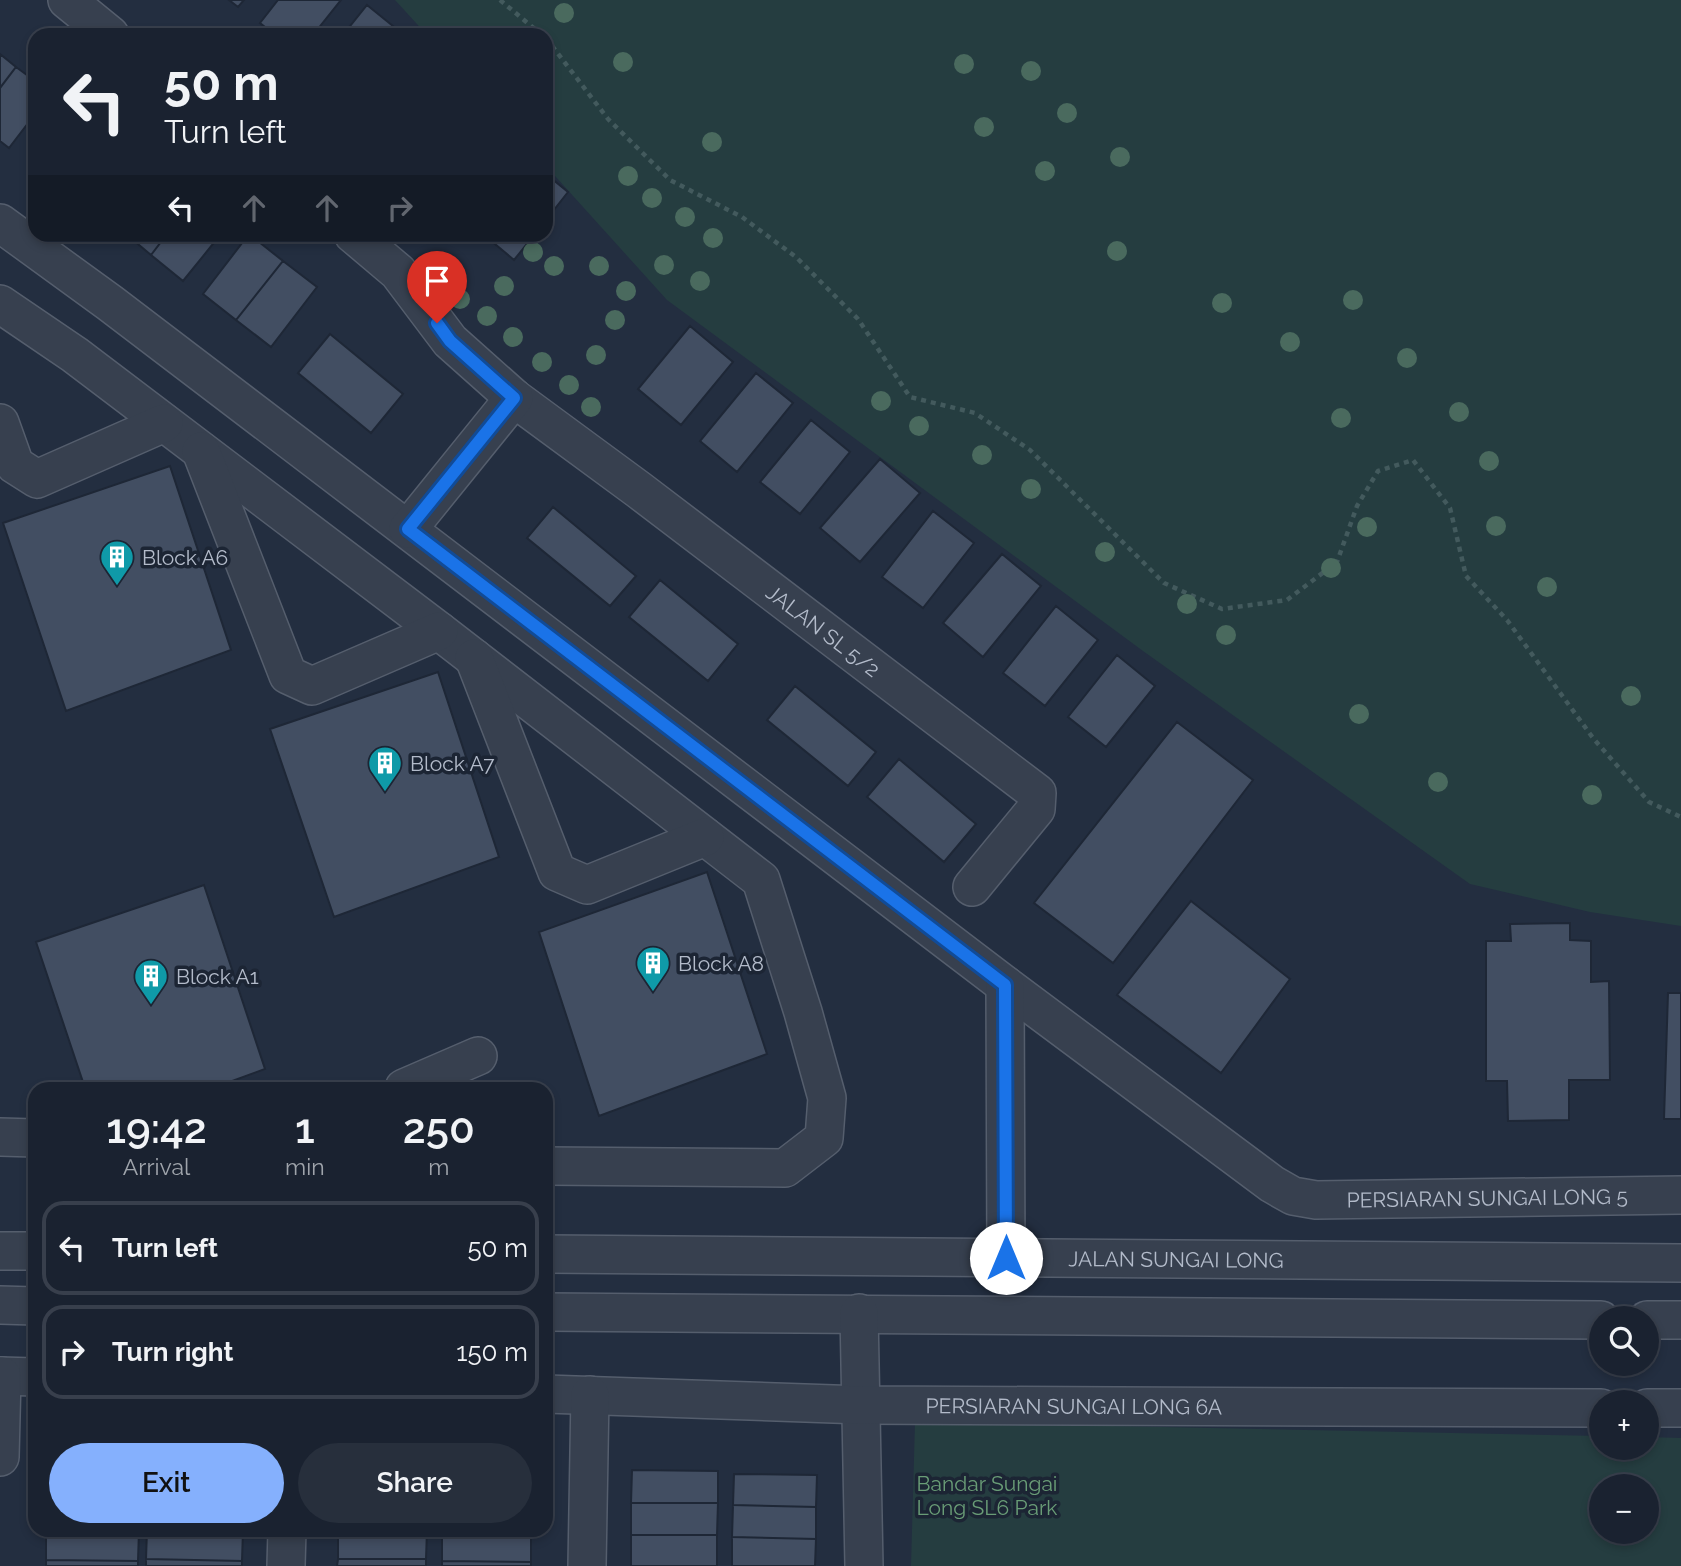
<!DOCTYPE html>
<html lang="en">
<head>
<meta charset="utf-8">
<style>
  :root { --surface:#1a2230; --page:#272f3c; --text:#f1f3f6; --muted:#9fa4ab; --line:#383f4c; --accent:#85b0fd }
  body { margin:0; font-family:Raleway,sans-serif; background:var(--page); color:var(--text); height:100vh; display:flex; flex-direction:column; font-size:26px; white-space:nowrap }
  * { box-sizing:border-box; margin:0 }
  p { font-size:23px; color:var(--muted) }
  .icon { flex:none; width:38px; height:38px; fill:none; stroke:currentColor; stroke-width:2; stroke-linecap:round; stroke-linejoin:round }
  .map { position:relative; flex:1; overflow:hidden }
  .sheet { position:absolute; left:28px; top:1082px; width:525px; height:455px; display:flex; flex-direction:column; background:var(--surface); border-radius:21px; box-shadow:0 4px 10px #0003,0 0 0 2px var(--line) }
  .sheet>* { flex:none }
  .hud { position:absolute; left:28px; top:28px; width:525px; height:214px; border-radius:21px; box-shadow:0 4px 10px #0003,0 0 0 2px var(--line); background:#1a2230; color:var(--text); overflow:hidden }
  .controls { position:absolute; left:1589px; top:1306px; display:grid; gap:14px }
  .controls a { display:grid; place-items:center; width:70px; height:70px; border-radius:50%; background:var(--surface); box-shadow:0 4px 10px #0003,0 0 0 2px var(--line); font-size:35px }
  .pin { position:absolute; display:grid; place-items:center; width:60px; height:60px; color:#fff; margin:-72px -30px; border-radius:50% 50% 50% 0; rotate:-45deg; box-shadow:0 0 7px #0007 }
  .pin .icon { rotate:45deg }
  .me { position:absolute; width:77px; margin:-38px; rotate:0deg; stroke-linejoin:round; filter:drop-shadow(0 0 5px #0008) }
  .turn { display:flex; align-items:center; gap:24px; height:147px; padding:0 21px; font-size:32px }
  .turn .icon { width:91px; height:91px; stroke-width:2.5 }
  .turn b { display:block; font-size:49px; line-height:60px }
  .lanes { display:flex; align-items:center; height:66px; padding:0 21px; background:#0003; justify-content:center; gap:35px; direction:ltr }
  .lanes .off { opacity:.35 }
  .eta { display:flex; justify-content:space-evenly; align-items:center; height:119px; text-align:center }
  .eta b { font-size:42px; font-weight:600; line-height:49px }
  .cta { display:flex; gap:14px; margin-top:auto; padding:14px 21px }
  .cta a { flex:1; height:80px; border-radius:42px; background:var(--accent); color:#111; font-size:28px; font-weight:600; line-height:80px; text-align:center }
  .cta a+a { background:var(--page); color:var(--text) }
  ul { padding:0; list-style:none }
  li { display:flex; align-items:center; gap:21px; height:94px; margin:0 14px 10px; padding:0 7px; border:4px solid var(--line); border-radius:21px }
  li div { flex:1 }
  li b { display:block; font-size:26px }
  li em { font-style:normal }
  .map>svg:first-child { display:block }
</style>
</head>
<body>
<div class="map">
<svg width="1681" height="1566" viewBox="0 0 1681 1566">
  <rect width="100%" height="100%" fill="#232e40"/>
  <path fill="#253d40" fill-rule="evenodd" d="M395 0H1681V926L1590 912 1470 884 1143 651 667 300 546 166V35H427Z
    M915 1422 1601 1436V1447H1647V1437L1681 1438V1566H911ZM1601 1486H1647V1531H1601Z"/>
  <path fill="#424e62" stroke="#1e2736" stroke-width="2" d="M229 0H244L238 7Z
    M278 0H341L313 35H275L260 23Z
    M367 5 404 35H343Z
    M0 54 16 67 0 88Z
    M16 67 35 81V114L9 148 0 141V88Z
    M35 153V168L28 163Z
    M546 174 568 192 546 220Z
    M126 234H167L151 255Z
    M167 234H221L183 281 151 255Z
    M249 234 283 261 236 320 203 294Z
    M483 234H535L514 260Z
    M283 261 317 287 271 347 236 320Z
    M690 326 733 362 681 425 638 389Z
    M330 334 403 394 371 433 298 373Z
    M756 373 793 403 737 472 700 441Z
    M811 420 850 452 800 514 760 482Z
    M880 459 920 493 860 562 820 528Z
    M170 466 231 650 66 711 3 523Z
    M553 507 636 576 610 606 527 538Z
    M933 511 974 543 923 608 882 577Z
    M1002 554 1041 586 983 657 943 623Z
    M660 580 738 644 708 681 629 617Z
    M1056 606 1098 640 1045 706 1003 673Z
    M1117 655 1155 686 1106 747 1068 717Z
    M438 672 499 857 334 917 270 729Z
    M795 686 876 752 848 786 767 720Z
    M1177 722 1253 780 1113 963 1034 903Z
    M899 759 976 824 944 862 867 797Z
    M707 872 767 1054 599 1116 539 932Z
    M204 885 265 1069 213 1088H85L36 942Z
    M1191 901 1290 979 1221 1073 1117 995Z
    M1570 923V940L1591 941V982L1609 981 1610 1080H1569V1120L1508 1121 1507 1081H1486V941H1511L1510 924Z
    M1668 993H1681V1119H1664Z
    M632 1470 718 1471V1503H631Z
    M734 1474 817 1475 816 1507 733 1505Z
    M631 1503H718L717 1535H631Z
    M733 1505 816 1507V1539L732 1537Z
    M46 1530H139L138 1561 46 1560Z
    M147 1530H243L242 1561 146 1559Z
    M338 1530H427L426 1559H338Z
    M442 1530H531V1562L442 1561Z
    M631 1535H717V1566H631Z
    M732 1537 816 1539 815 1566H732Z
    M146 1559 242 1561V1566H146Z
    M338 1559H426V1566H337Z
    M46 1560 138 1561V1566H46Z
    M442 1561 531 1562V1566H442Z"/>
  <g fill="none" stroke-linecap="round" stroke-linejoin="round">
    <g stroke="#555e6d" stroke-width="40">
      <g id="minor">
        <path d="M67 0 110 35"/>
        <path id="s1" d="M0 223 110 303 1005 985 1272 1184 1293 1196 1316 1200 1681 1195"/>
        <path id="s2" d="M353 234 398 272 450 341 514 398 639 490 1037 793 1036 809 972 887"/>
        <path d="M0 304 75 355 439 631 761 880 803 1012 827 1098 824 1138 785 1168 546 1166"/>
        <path d="M0 423 15 465 37 479 164 423"/>
        <path d="M201 451 288 675 312 686 439 631"/>
        <path d="M408 529 514 398"/>
        <path d="M474 658 557 872 587 885 705 837"/>
        <path d="M1005 985 1006 1258"/>
        <path d="M404 1088 478 1056"/>
        <path d="M0 1137 35 1138"/>
        <path d="M0 1251H35"/>
        <path id="s3" d="M546 1254 1681 1263"/>
        <path d="M0 1305 35 1306"/>
        <path d="M546 1312 1601 1320"/>
        <path d="M859 1313 864 1566"/>
        <path d="M1647 1320H1681"/>
        <path d="M0 1376 35 1377"/>
        <path id="s4" d="M546 1394 862 1405 1601 1408"/>
        <path d="M1647 1408H1681"/>
        <path d="M0 1457 2 1376"/>
        <path d="M286 1566 287 1530"/>
        <path d="M587 1566 590 1395"/>
      </g>
    </g>
    <path stroke="#435a5d" stroke-width="4.5" stroke-dasharray="5 5" stroke-linecap="butt" d="M500 0 542 35
      M546 38 608 119 670 180 742 217 796 257 858 319 910 397 975 413 1030 450 1164 583 1222 609 1287 600 1337 562 1357 506 1378 471 1413 460 1450 508 1466 576 1507 620 1593 738 1649 802 1681 817"/>
    <use href="#minor" stroke="#37404f" stroke-width="37"/>
  </g>
  <g fill="#4a6a5e">
    <circle cx="564" cy="13" r="10"/>
    <circle cx="623" cy="62" r="10"/>
    <circle cx="964" cy="64" r="10"/>
    <circle cx="1031" cy="71" r="10"/>
    <circle cx="1067" cy="113" r="10"/>
    <circle cx="984" cy="127" r="10"/>
    <circle cx="712" cy="142" r="10"/>
    <circle cx="1120" cy="157" r="10"/>
    <circle cx="1045" cy="171" r="10"/>
    <circle cx="628" cy="176" r="10"/>
    <circle cx="652" cy="198" r="10"/>
    <circle cx="685" cy="217" r="10"/>
    <circle cx="713" cy="238" r="10"/>
    <circle cx="1117" cy="251" r="10"/>
    <circle cx="533" cy="252" r="10"/>
    <circle cx="664" cy="265" r="10"/>
    <circle cx="554" cy="266" r="10"/>
    <circle cx="599" cy="266" r="10"/>
    <circle cx="700" cy="281" r="10"/>
    <circle cx="504" cy="286" r="10"/>
    <circle cx="626" cy="291" r="10"/>
    <circle cx="460" cy="299" r="10"/>
    <circle cx="1353" cy="300" r="10"/>
    <circle cx="1222" cy="303" r="10"/>
    <circle cx="487" cy="316" r="10"/>
    <circle cx="615" cy="320" r="10"/>
    <circle cx="513" cy="337" r="10"/>
    <circle cx="1290" cy="342" r="10"/>
    <circle cx="596" cy="355" r="10"/>
    <circle cx="1407" cy="358" r="10"/>
    <circle cx="542" cy="362" r="10"/>
    <circle cx="569" cy="385" r="10"/>
    <circle cx="881" cy="401" r="10"/>
    <circle cx="591" cy="407" r="10"/>
    <circle cx="1459" cy="412" r="10"/>
    <circle cx="1341" cy="418" r="10"/>
    <circle cx="919" cy="426" r="10"/>
    <circle cx="982" cy="455" r="10"/>
    <circle cx="1489" cy="461" r="10"/>
    <circle cx="1031" cy="489" r="10"/>
    <circle cx="1496" cy="526" r="10"/>
    <circle cx="1367" cy="527" r="10"/>
    <circle cx="1105" cy="552" r="10"/>
    <circle cx="1331" cy="568" r="10"/>
    <circle cx="1547" cy="587" r="10"/>
    <circle cx="1187" cy="604" r="10"/>
    <circle cx="1226" cy="635" r="10"/>
    <circle cx="1631" cy="696" r="10"/>
    <circle cx="1359" cy="714" r="10"/>
    <circle cx="1438" cy="782" r="10"/>
    <circle cx="1592" cy="795" r="10"/>
  </g>
  <g fill="none" stroke-linecap="round" stroke-linejoin="round">
    <g stroke="#114b97" stroke-width="18">
      <path id="route" d="M437 323 450 341 514 398 408 529 1005 985 1006 1258"/>
    </g>
    <use href="#route" stroke="#1a73e8" stroke-width="12"/>
  </g>
  <defs>
    <g id="building-pin" transform="scale(1.75)"><path d="M0 17L-7.5 6A9.5 9.5 0 1 1 7.5 6Z" fill="#0f9aa8" stroke="#1c2534"/><path d="M-4-6H4V6H1V3H-1V6H-4ZM-2.5-4.3h1.7v1.8h-1.7ZM.8-4.3h1.7v1.8H.8ZM-2.5-1h1.7V.8h-1.7ZM.8-1h1.7V.8H.8Z" fill="#fff"/></g>
  </defs>
  <g fill-rule="evenodd">
    <use href="#building-pin" x="117" y="557"/>
    <use href="#building-pin" x="385" y="763"/>
    <use href="#building-pin" x="653" y="963"/>
    <use href="#building-pin" x="151" y="976"/>
  </g>
  <g text-anchor="middle" dominant-baseline="central" stroke-width="7" stroke-linejoin="round" paint-order="stroke">
    <g font-size="21" fill="#b3bbca" stroke="#1c2534" text-anchor="start">
      <text x="142" y="557">Block A6</text>
      <text x="410" y="763">Block A7</text>
      <text x="678" y="963">Block A8</text>
      <text x="176" y="976">Block A1</text>
    </g>
    <g font-size="21" fill="#b3bbca" stroke="#1c2534">
      <text stroke="none"><textPath href="#s2" startOffset="618">JALAN SL 5/2</textPath></text>
      <text stroke="none"><textPath href="#s1" startOffset="1813">PERSIARAN SUNGAI LONG 5</textPath></text>
      <text stroke="none"><textPath href="#s3" startOffset="630">JALAN SUNGAI LONG</textPath></text>
      <text stroke="none"><textPath href="#s4" startOffset="528">PERSIARAN SUNGAI LONG 6A</textPath></text>
    </g>
    <g font-size="21" fill="#699c76" stroke="#1c2534">
      <text x="987" y="1483">Bandar Sungai<tspan x="987" dy="24">Long SL6 Park</tspan></text>
    </g>
  </g>
</svg>
<div class="controls">
<a><svg class="icon" aria-label="search" viewBox="0 0 24 24"><circle cx="10" cy="10" r="6"/><path d="M15 15l6 6"/></svg></a>
<a>+</a>
<a>−</a>
</div>
<div class="pin" style="left:437px;top:323px;background:#d93025"><svg class="icon" aria-label="arrive" viewBox="0 0 24 24"><path d="M6 21V4h12l-3 4 3 4H6"/></svg></div>
<svg class="me" style="left:1006px;top:1258px" viewBox="-20 -20 40 40"><circle r="19" fill="#fff"/><path d="M0-13L10 11 0 6-10 11z" fill="#1a73e8"/></svg>
<div class="hud">
<div class="turn"><svg class="icon" aria-label="left" viewBox="0 0 24 24"><path d="M17 20v-9H6M10 6l-5 5 5 5"/></svg><div><b>50 m</b>Turn left</div></div>
<div class="lanes"><svg class="icon" aria-label="left" viewBox="0 0 24 24"><path d="M17 20v-9H6M10 6l-5 5 5 5"/></svg><svg class="icon off" aria-label="ahead" viewBox="0 0 24 24"><path d="M12 20V5M6 11l6-6 6 6"/></svg><svg class="icon off" aria-label="ahead" viewBox="0 0 24 24"><path d="M12 20V5M6 11l6-6 6 6"/></svg><svg class="icon off" aria-label="right" viewBox="0 0 24 24"><path d="M7 20v-9h11M14 6l5 5-5 5"/></svg></div>
</div>
<section class="sheet">
<div class="eta">
<div><b>19:42</b><p>Arrival</p></div>
<div><b>1</b><p>min</p></div>
<div><b>250</b><p>m</p></div>
</div>
<ul>
<li><svg class="icon" aria-label="left" viewBox="0 0 24 24"><path d="M17 20v-9H6M10 6l-5 5 5 5"/></svg><div><b>Turn left</b></div><em>50 m</em></li>
<li><svg class="icon" aria-label="right" viewBox="0 0 24 24"><path d="M7 20v-9h11M14 6l5 5-5 5"/></svg><div><b>Turn right</b></div><em>150 m</em></li>
</ul>
<div class="cta"><a>Exit</a><a>Share</a></div>
</section>
</div>
</body>
</html>
